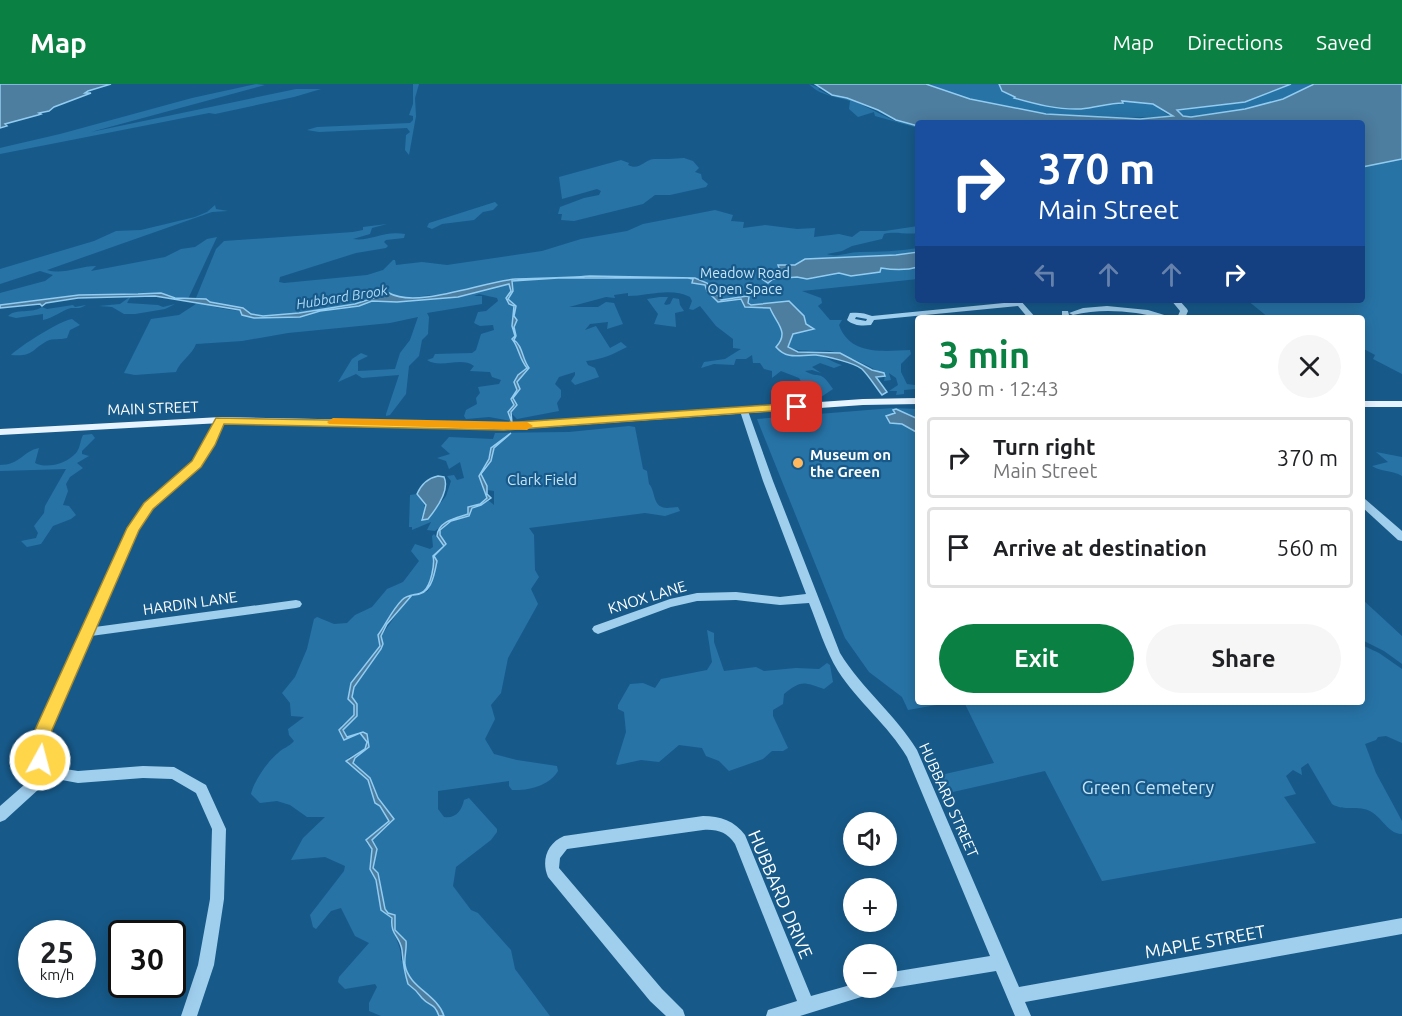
<!DOCTYPE html>
<html lang="en">
<head>
<meta charset="utf-8">
<style>
  :root { --surface:#fff; --page:#f6f6f6; --text:#202124; --muted:#757577; --line:#e0e0e0; --accent:#0b8043 }
  body { margin:0; font-family:Ubuntu,sans-serif; background:var(--page); color:var(--text); height:100vh; display:flex; flex-direction:column; font-size:22px; white-space:nowrap }
  * { box-sizing:border-box; margin:0 }
  p { font-size:20px; color:var(--muted) }
  .icon { flex:none; width:33px; height:33px; fill:none; stroke:currentColor; stroke-width:2; stroke-linecap:round; stroke-linejoin:round }
  .map { position:relative; flex:1; overflow:hidden }
  .sheet { position:absolute; left:915px; top:231px; width:450px; height:390px; display:flex; flex-direction:column; background:var(--surface); border-radius:6px; box-shadow:0 3px 15px #0003 }
  .sheet>* { flex:none }
  .top-card { position:absolute; left:915px; top:36px; width:450px; height:183px; border-radius:6px; box-shadow:0 3px 15px #0003; background:#1a4fa0; color:#fff; overflow:hidden }
  .controls { position:absolute; left:843px; top:728px; display:grid; gap:12px }
  .controls a { display:grid; place-items:center; width:54px; height:54px; border-radius:50%; background:var(--surface); box-shadow:0 3px 15px #0003; font-size:30px }
  .speed { position:absolute; left:18px; top:836px; display:flex; gap:12px; font-size:30px; font-weight:700; text-align:center }
  .speed>* { display:grid; place-content:center; width:78px; height:78px; border-radius:50%; background:var(--surface); box-shadow:0 3px 15px #0003; line-height:1 }
  .speed small { font-size:15px; font-weight:400 }
  .speed .limit { border:3px solid #111; border-radius:9px; background:#fff; color:#111 }
  .pin { position:absolute; display:grid; place-items:center; width:51px; height:51px; color:#fff; margin:-26px; border-radius:12px; box-shadow:0 3px 9px #0006 }
  .me { position:absolute; width:66px; margin:-33px; rotate:7deg; stroke-linejoin:round; filter:drop-shadow(0 0 4px #0008) }
  .turn { display:flex; align-items:center; gap:21px; height:126px; padding:0 24px; font-size:27px }
  .turn .icon { width:78px; height:78px; stroke-width:2.5 }
  .turn b { display:block; font-size:42px; line-height:51px }
  .lanes { display:flex; align-items:center; height:57px; padding:0 24px; background:#0003; justify-content:center; gap:30px; direction:ltr }
  .lanes .off { opacity:.35 }
  .round { display:grid; place-items:center; flex:none; width:63px; height:63px; border-radius:32px; background:var(--page) }
  .overview { display:flex; align-items:center; justify-content:space-between; height:102px; padding:0 24px }
  h1 { font-size:36px; font-weight:700; line-height:45px; color:var(--accent) }
  .cta { display:flex; gap:12px; margin-top:auto; padding:12px 24px }
  .cta a { flex:1; height:69px; border-radius:36px; background:var(--accent); color:#fff; font-size:24px; font-weight:700; line-height:69px; text-align:center }
  .cta a+a { background:var(--page); color:var(--text) }
  ul { padding:0; list-style:none }
  li { display:flex; align-items:center; gap:18px; height:81px; margin:0 12px 9px; padding:0 12px; border:3px solid var(--line); border-radius:6px }
  li div { flex:1 }
  li b { display:block; font-size:22px }
  li em { font-style:normal }
  header { display:flex; align-items:center; gap:36px; box-sizing:border-box; height:84px; padding:0 30px; background:var(--accent); color:#fff }
  header strong { font-size:28px }
  nav { display:flex; gap:33px; margin-inline-start:auto; font-size:21px }
  .map>svg:first-child { display:block }
</style>
</head>
<body>
<header>
<strong>Map</strong>
<nav><a>Map</a><a>Directions</a><a>Saved</a></nav>
</header>
<div class="map">
<svg width="1402" height="932" viewBox="0 0 1402 932">
  <rect width="100%" height="100%" fill="#175a8a"/>
  <path fill="#2773a6" d="M256 0 265 1 91 48 296 5H321L294 13 215 30 209 29 0 70V64L4 63 60 50 192 14Z
    M413 0H419L415 14 416 32 409 71 405 66 406 51 410 48 407 44 319 48 307 46 317 43 410 39 413 36V32L409 31 413 20Z
    M809 0 820 4 818 5 831 12 848 14 895 37 918 42V44L875 32 874 28 858 33 849 25 850 17C838 13 820 12 809 0Z
    M926 0H999L1003 8 1016 13 1015 15C1036 19 1058 26 1080 25 1095 24 1109 20 1122 20V17L1153 20 1168 31 1175 32C1093 37 1003 32 926 0Z
    M1291 0H1314L1283 15 1245 25 1191 33 1183 32 1177 26 1245 18Z
    M684 74 693 77 699 84 695 88 701 90 702 95 708 100 706 103 670 111H655L643 120 574 137 561 136 562 130H558L560 123 584 114 599 111 601 107 597 105 562 115 559 93 621 76 629 79 628 81C639 87 644 76 654 75 665 75 674 75 684 74Z
    M1402 75V290L1373 275 1375 271 1362 264V234H1269L1247 216H1362V83Z
    M495 118 498 121 493 126 483 128 474 136 442 140 432 145 427 143 429 139Z
    M215 121 216 125 228 127 212 128 47 186C63 191 80 182 96 182L91 187 165 173 181 165 195 163 207 155 217 153 188 215 173 214 161 209 80 211 0 221V209L45 197 53 191 40 187 0 200V185L94 157 116 147 141 146 195 133 207 128Z
    M715 126 733 131 731 137 744 138 743 144 765 141 797 145 815 144 814 153 839 150 852 153 860 147H885L918 142V149C906 151 895 147 884 150L882 155 852 162 842 167 827 170C838 174 847 168 860 168 879 168 898 167 918 164V168L898 171H918V195L802 207 821 214 822 219 818 222 830 236H842L839 241C850 272 884 267 910 266L911 270 901 280V288L907 300 915 301 916 305 904 306V310L896 311 897 307H889L898 301 896 294 889 289 891 296 884 297 885 292C875 284 842 269 830 267 815 266 803 269 788 263L792 251 813 244 809 242 783 250 782 257 777 263 778 266C798 277 798 269 817 271 828 273 835 280 842 281L834 284 820 279 812 283 821 289 812 286 805 287C820 296 819 284 833 305L818 315 797 316 796 313 807 308 798 307 803 301 799 294 781 287 772 294V287L764 285 760 279H753L752 271 746 275H736L734 281 714 280 701 284 704 278 725 275 741 265 733 264V255L716 242 700 222 693 226 689 225 692 217 690 213C671 203 648 212 628 212V209L614 211 615 214 606 213 569 223H598L606 218 614 219 623 240 607 245 608 238 590 240 585 246 596 242 610 264 621 258 627 263C611 271 604 275 586 277L588 281 595 284 599 293 575 301 571 297 575 291V288L559 293 555 300 561 306V313L557 319 559 327 517 335 511 329 516 323 513 314 520 304 517 298 529 285C524 275 523 262 513 256L516 249 514 243 516 236 513 232 516 224 508 215 513 207 511 199 513 196 456 210 421 212H460L497 201 510 200 511 207 506 214 509 220 514 222 512 245 515 252 512 256C520 263 520 276 527 284L514 298 517 306 511 315 514 322 508 328 511 337 489 333 466 335 464 332 466 326 477 320 476 314 480 309 478 303 499 300 501 296 492 293 490 288 470 287 474 282C461 272 441 285 427 276L433 274 435 270 472 269 476 266 481 250 494 246 493 241 480 242 474 239 478 228 486 227 498 217 497 214 479 210 474 212H482V220L427 229 429 233 428 250 422 256 419 272 409 282 406 310 390 331 386 332V330L399 291 362 294 356 290 338 298 352 275 361 269 368 272 358 277V287L395 285 400 269 410 256 418 233 390 239 288 249 242 257 196 260C192 271 180 277 176 288L135 291 124 289 151 235 179 231 199 218C215 224 232 227 249 227L196 214 216 165 224 157 353 148 363 146V143L387 140 372 144 370 150 353 155C370 158 383 146 405 150L404 154 386 156 384 158 388 162 386 164 356 169 280 193 279 198 284 199 367 191 383 186 393 176H395L396 181 422 178 447 181 542 167 581 155 627 147 643 140Z
    M131 212 127 219 158 221 163 223 175 220 165 225 135 230H124L112 223 99 222 120 220Z
    M660 213H668L664 220 666 221 670 220 673 214 679 215 680 221 684 227 675 229 676 243 654 240 658 230 647 215Z
    M73 221 75 223 86 221C80 225 78 224 71 224 62 226 54 234 43 236V230L16 234 8 232C16 224 32 230 42 223L47 225Z
    M72 235 80 241 70 246 67 254C60 256 53 254 47 257 31 266 33 273 11 271 20 262 61 236 72 235Z
    M893 324 918 325V618H953L908 626 902 613 869 588 845 554 757 335Z
    M629 342 635 343 643 385 647 387 649 400C655 406 653 420 662 423 666 425 673 423 678 423L680 427 665 432 645 429 529 444 534 451 535 486 539 493 531 505 538 520 508 574 501 609 491 621 495 635 485 655 494 670 517 676 557 682 558 687C550 701 529 707 512 706L509 702V697L438 707V725L444 733C456 735 462 726 464 716L469 714 497 745V748L491 756 456 783 453 802 471 826 478 829 511 866 515 885 550 932H381L369 927V919L377 903 375 900 345 905 338 898 339 893 369 859 355 852 341 824 331 827 316 845 313 843 310 831 344 787 345 782 325 773 291 776 303 754 325 733H307L290 721 277 717 260 719 251 710C254 697 267 678 278 669 283 664 289 663 294 657L289 651 288 645 304 633 291 632 290 619 282 609 295 593 307 565 314 535 317 533 334 540 347 539 355 531 372 523 387 505 403 498 419 477 411 467 415 460 430 465 433 463 432 452 434 450 444 462 433 472C435 480 430 502 424 507 417 511 408 509 402 516 392 526 386 540 378 551L380 561 353 596 348 615 354 621V631L341 642 345 656 360 649 367 658 365 665 348 674 347 679 367 694 375 719 380 722 389 737 366 756 367 760 372 764C372 786 378 805 381 826L392 834C390 850 402 859 401 876L405 880 406 857 395 846 394 830 388 829 385 825 378 789 373 784 377 765 372 756 393 737 378 714 370 694 353 679 355 674 369 663 367 650 363 648 347 653 343 646 357 632 355 618 351 613 354 603 381 565 383 560 381 552 406 517 412 511 428 507 437 477 434 472 446 460 440 451V446L451 437 469 432 472 423 488 416 494 421V407L487 406 481 392 491 378 495 362 479 392 487 414 480 420 468 424V430L450 435 435 447 427 446 431 438 412 446V443H409L410 411 417 410C425 422 427 420 421 435H428L446 412 451 397 447 392 454 391 457 396 464 394 460 378 449 385 446 377 437 374 450 370 441 362 449 353 493 355 495 349 569 348Z
    M92 350 95 354 82 367V370L89 372 77 379 83 384 70 393 66 400 68 407 63 421 69 422 76 431 71 435 53 442 41 460 27 463 21 457 36 454 38 449 34 442 44 429 45 422 66 385 0 387V381C20 381 23 367 39 364L35 379C47 385 66 380 76 369 80 365 80 357 83 351Z
    M1376 368 1402 373V392C1392 386 1381 388 1372 382L1388 378Z
    M1362 515 1402 552V580L1384 567 1362 556Z
    M707 546 714 549V558L724 587 756 583 764 587 796 584 819 585 827 579 830 581 833 598 824 605C803 598 802 596 784 610L783 620 773 626V632L788 664 783 667H772L763 675 729 687 719 677 706 672 702 664 679 661 659 678 641 676 618 681 616 680 626 648 624 628 618 625V621L630 600 643 599 655 604 661 595 707 586 712 578Z
    M1362 561 1379 569 1402 585V659L1386 652 1378 653 1376 656 1365 660 1376 689 1402 737V750C1386 750 1381 728 1364 725 1353 722 1343 727 1332 720L1308 679 1301 684 1302 691 1293 686 1286 692 1296 710 1284 713 1316 759 1102 797 1045 687 944 710 936 692 994 679 964 618H1362Z"/>
  <path fill="#4d7d9f" stroke="#92ccf1" stroke-width="1.5" d="M0 0H111L88 7 85 9H91L54 23 49 27 39 29 41 30 38 31 5 40 7 42 0 44Z
    M815 0H926L970 15 1046 30 1140 35 1173 32 1153 20 1122 17 1123 19C1109 19 1095 24 1081 25 1058 26 1035 20 1014 14L1015 13 1002 7 999 0H1291L1245 18 1177 26 1183 32 1191 33 1245 25 1283 15 1314 0H1402V75L1362 83V39H918V42L896 36 878 26 847 14 832 11Z
    M918 168V183C905 187 893 186 881 184L880 188 851 192 839 189 807 195 797 193 773 195 768 199 762 195 764 192 781 190 778 181H795L805 175 896 171Z
    M590 192 695 194 707 199 721 216 747 212 749 213 748 219 751 221 789 217 804 232 806 240 814 245 793 250 788 263 798 268 840 269 872 286 884 289 885 292 876 293 887 308 882 311C875 302 869 292 862 285 855 279 826 272 816 271 801 270 788 277 776 263 790 248 776 239 770 224L745 223 741 215 718 218 707 207 705 201 692 199 693 195 688 194H558L512 197 513 207 508 215 516 222 514 232 517 236 514 243 516 252 514 256C523 262 522 275 529 284L517 298 520 305 513 314 517 321 511 328 512 339 508 328 514 321 511 315 517 306 514 298 518 291 527 284C519 275 519 263 512 255L515 252 512 242 514 222 509 220 506 214 511 207 509 200 458 213 397 218 372 217 359 222 320 227 300 233 254 234 242 231 240 226 155 212 78 214 46 219 42 222 40 220 0 224V221L79 211 138 210 161 209 175 214 206 215 210 218 243 224 251 230 263 232 299 229 355 220 389 209C417 225 484 197 516 195 540 194 565 194 590 192Z
    M896 325 916 334 918 349 902 340 890 339 886 332 895 329 893 326Z
    M511 349 494 364 491 377 481 390 487 402V410L491 414 481 421 472 424 469 432 451 437 440 446V451L446 460 434 472 437 477C434 493 431 512 412 511L387 540 381 552 383 560 381 565 354 603 352 613 357 620V632L343 646 347 653 363 648 367 650 369 663 355 674 353 679 370 694 378 714 394 735 372 756 377 765 373 784 378 789 385 825 388 829 395 831V846L406 857C407 865 404 873 405 881 409 904 437 910 444 932H439C434 918 430 923 422 914 417 907 415 905 408 900 404 887 403 879 402 866 400 852 390 851 392 834L381 826 376 796 370 785 372 765 366 756 389 737 380 722 375 719 368 696 346 677 365 665 367 658 360 649 344 656 339 646 354 631V621L348 615 351 599 380 562 378 551C386 540 392 526 402 516 409 509 418 512 424 507 431 501 435 480 433 472L444 462 437 452C438 437 456 434 468 430V423L480 420 487 414 479 392 489 375 491 364Z
    M438 392 444 393C450 406 437 424 428 435L422 436 426 421 417 410C421 401 428 394 438 392Z"/>
  <g fill="none" stroke-linecap="round" stroke-linejoin="round">
    <path fill="#a0cfee" fill-rule="evenodd" d="M1012 216H1020L1036 234H1028L1018 222 874 236 871 241C862 242 854 242 847 236L850 229C858 228 865 229 872 232L1014 218ZM856 233 867 235 866 237 855 235Z
      M1171 216H1179L1187 225 1188 227 1185 234H1177L1180 227Z
      M1107 222 1148 226 1174 234C1161 234 1149 231 1136 229 1114 226 1094 226 1073 231L1069 229 1083 224Z
      M1062 227H1068L1069 231 1075 234H1062Z
      M744 324 748 327 773 397 840 569C862 605 895 630 917 666L1019 903 1402 834V850L1025 918 1031 932H1015L996 887 886 905 881 903H886V889L990 872 907 673C888 641 858 618 838 587 825 566 818 541 809 519L780 521 736 516 697 517 671 523 598 550 594 548 592 545 594 542 670 515 697 509 736 508 780 513 806 510 763 397 740 327Z
      M220 333 224 336 214 361 200 382 153 424 138 445 95 543 296 516 300 517 302 520 300 523 296 524 91 552 49 647 47 674 53 683 78 687 143 682 174 683 206 701 226 745 224 815 214 881 197 932H181L198 881 210 815 212 745 196 709 172 695 143 694 78 699 51 694 5 736 0 738V722L40 687 33 676 37 647 128 444 145 420 194 378 204 361 216 336Z
      M1362 414 1365 415 1402 447V457L1398 456 1362 423Z
      M703 732C720 732 735 737 745 751L811 912 854 900V903H876L874 909 800 932H766L768 926 797 917 735 760C727 748 717 745 703 746L567 765 560 774 559 784 662 905 683 926 685 932H666L650 917 548 793C541 777 547 759 564 752Z"/>
    <path fill="#e7f4ff" fill-rule="evenodd" d="M918 314V320L863 321 521 345 221 339 0 351V345L221 333 521 339 863 315Z
      M1362 317H1402V323H1362Z"/>
  </g>
  <path fill="#ffd54a" stroke="#a68a30" stroke-width="1.5" d="M797 319 801 320V325L504 346 224 340 215 361 201 383 153 425 139 446 52 646 46 682 40 684 34 682 32 676 35 646 127 444 144 419 192 377 216 334 504 339Z"/>
  <path fill="#f59e0b" d="M333 334 527 338 533 342 527 346 329 340 327 338Z"/>
  <circle fill="#ffb85d" stroke="#175a8a" stroke-width="2" cx="798" cy="379" r="6"/>
  <g text-anchor="middle" dominant-baseline="central" stroke-width="4.5" stroke-linejoin="round" paint-order="stroke">
    <g font-size="14" fill="#c5e5fa" stroke="#175a8a">
      <text x="745" y="189">Meadow Road<tspan x="745" dy="16">Open Space</tspan></text>
    </g>
    <g font-size="14" font-style="italic" fill="#abd8f5" stroke="#175a8a">
      <text transform="translate(342 213) rotate(-9)">Hubbard Brook</text>
    </g>
    <g font-size="15" fill="#fff" stroke="#175a8a">
      <text transform="translate(153 324) rotate(-2)">MAIN STREET</text>
      <text transform="translate(647 513) rotate(-17)">KNOX LANE</text>
      <text transform="translate(190 519) rotate(-8)">HARDIN LANE</text>
      <text transform="translate(949 716) rotate(66)">HUBBARD STREET</text>
    </g>
    <g font-size="15" font-weight="bold" fill="#fff" stroke="#175a8a" text-anchor="start">
      <text x="810" y="370">Museum on<tspan x="810" dy="17">the Green</tspan></text>
    </g>
    <g font-size="15" fill="#c5e5fa" stroke="#175a8a">
      <text x="542" y="395">Clark Field</text>
    </g>
    <g font-size="18" fill="#c5e5fa" stroke="#175a8a">
      <text x="1148" y="703">Green Cemetery</text>
    </g>
    <g font-size="18" fill="#fff" stroke="#175a8a">
      <text transform="translate(781 810) rotate(67)">HUBBARD DRIVE</text>
      <text transform="translate(1205 857) rotate(-10)">MAPLE STREET</text>
    </g>
  </g>
</svg>
<div class="controls">
<a><svg class="icon" aria-label="sound" viewBox="0 0 24 24"><path d="M4 9h4l5-4v14l-5-4H4zM17 9q2 3 0 6"/></svg></a>
<a>+</a>
<a>−</a>
</div>
<div class="speed"><div>25<small>km/h</small></div><div class="limit">30</div></div>
<div class="pin" style="left:797px;top:323px;background:#d93025"><svg class="icon" aria-label="arrive" viewBox="0 0 24 24"><path d="M6 21V4h12l-3 4 3 4H6"/></svg></div>
<svg class="me" style="left:40px;top:676px" viewBox="-20 -20 40 40"><circle r="17" fill="#ffd54a" stroke="#fff" stroke-width="3"/><path d="M0-11L8 9 0 5-8 9z" fill="#fff"/></svg>
<div class="top-card">
<div class="turn"><svg class="icon" aria-label="right" viewBox="0 0 24 24"><path d="M7 20v-9h11M14 6l5 5-5 5"/></svg><div><b>370 m</b>Main Street</div></div>
<div class="lanes"><svg class="icon off" aria-label="left" viewBox="0 0 24 24"><path d="M17 20v-9H6M10 6l-5 5 5 5"/></svg><svg class="icon off" aria-label="ahead" viewBox="0 0 24 24"><path d="M12 20V5M6 11l6-6 6 6"/></svg><svg class="icon off" aria-label="ahead" viewBox="0 0 24 24"><path d="M12 20V5M6 11l6-6 6 6"/></svg><svg class="icon" aria-label="right" viewBox="0 0 24 24"><path d="M7 20v-9h11M14 6l5 5-5 5"/></svg></div>
</div>
<section class="sheet">
<div class="overview"><div><h1>3 min</h1><p>930 m · 12:43</p></div><a class="round"><svg class="icon" aria-label="close" viewBox="0 0 24 24"><path d="M6 6l12 12M18 6L6 18"/></svg></a></div>
<ul>
<li><svg class="icon" aria-label="right" viewBox="0 0 24 24"><path d="M7 20v-9h11M14 6l5 5-5 5"/></svg><div><b>Turn right</b><p>Main Street</p></div><em>370 m</em></li>
<li><svg class="icon" aria-label="arrive" viewBox="0 0 24 24"><path d="M6 21V4h12l-3 4 3 4H6"/></svg><div><b>Arrive at destination</b></div><em>560 m</em></li>
</ul>
<div class="cta"><a>Exit</a><a>Share</a></div>
</section>
</div>
</body>
</html>
